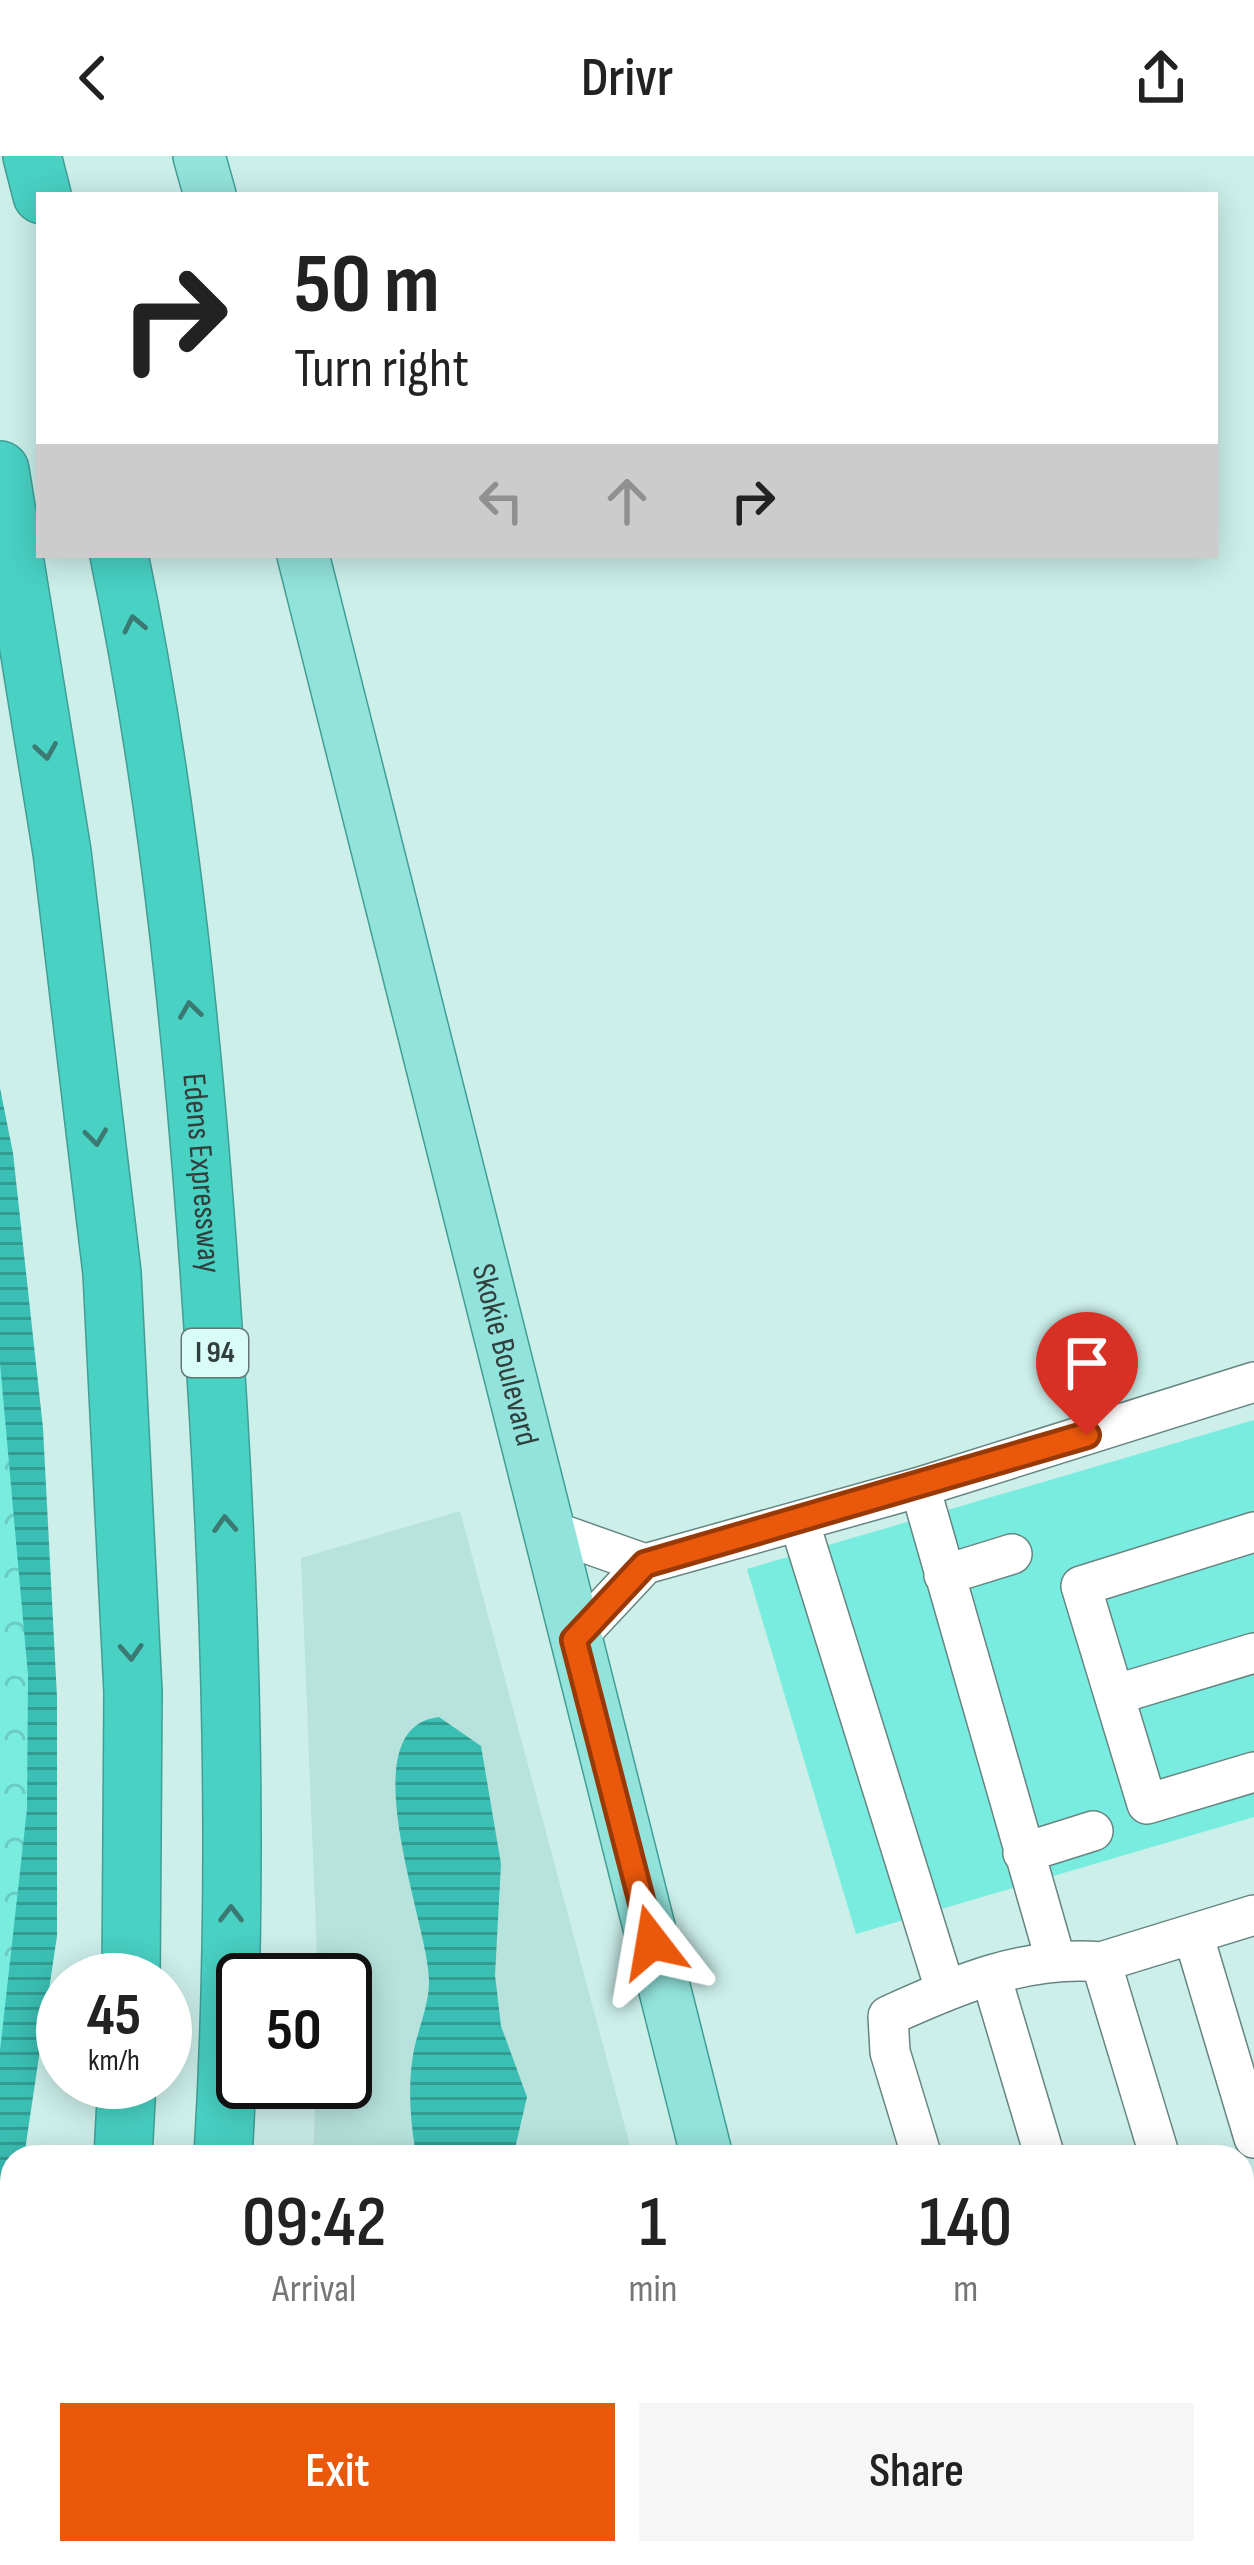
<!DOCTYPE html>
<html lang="en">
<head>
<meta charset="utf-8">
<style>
  :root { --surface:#fff; --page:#f6f6f6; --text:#222; --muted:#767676; --accent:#ea580c }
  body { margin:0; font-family:"Sofia Sans Condensed",sans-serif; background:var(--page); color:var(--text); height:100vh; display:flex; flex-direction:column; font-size:45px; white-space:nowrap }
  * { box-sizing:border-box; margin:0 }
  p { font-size:39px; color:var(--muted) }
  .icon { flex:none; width:66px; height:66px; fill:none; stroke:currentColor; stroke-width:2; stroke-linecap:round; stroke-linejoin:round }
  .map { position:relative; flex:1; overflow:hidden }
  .drawer { position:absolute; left:0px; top:1989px; width:1254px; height:420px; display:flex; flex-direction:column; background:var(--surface); border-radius:36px 36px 0 0; box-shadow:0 6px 30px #0003 }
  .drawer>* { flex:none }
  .top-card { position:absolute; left:36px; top:36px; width:1182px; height:366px; border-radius:0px; box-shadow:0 6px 30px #0003; background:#fff; color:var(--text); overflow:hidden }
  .speed { position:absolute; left:36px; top:1797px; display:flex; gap:24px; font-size:60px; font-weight:700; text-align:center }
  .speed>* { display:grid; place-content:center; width:156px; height:156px; border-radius:50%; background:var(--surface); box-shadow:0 6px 30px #0003; line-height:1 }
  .speed small { font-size:30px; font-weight:400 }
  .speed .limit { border:6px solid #111; border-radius:18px; background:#fff; color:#111 }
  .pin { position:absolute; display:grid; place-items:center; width:102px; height:102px; color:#fff; margin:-123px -51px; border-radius:50% 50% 50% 0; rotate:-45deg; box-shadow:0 0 12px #0007 }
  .pin .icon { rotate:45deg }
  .me { position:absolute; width:132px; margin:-66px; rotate:346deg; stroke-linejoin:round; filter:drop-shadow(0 0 9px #0008) }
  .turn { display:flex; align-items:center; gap:42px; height:252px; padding:0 60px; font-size:54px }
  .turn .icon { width:156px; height:156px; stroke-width:2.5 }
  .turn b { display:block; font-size:84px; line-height:102px }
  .lanes { display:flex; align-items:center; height:114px; padding:0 60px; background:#0003; justify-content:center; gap:60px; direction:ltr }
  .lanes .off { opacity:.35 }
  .eta { display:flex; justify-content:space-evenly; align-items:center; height:204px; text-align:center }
  .eta b { font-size:72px; font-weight:600; line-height:84px }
  .cta { display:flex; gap:24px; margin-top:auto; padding:24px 60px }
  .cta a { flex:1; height:138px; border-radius:0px; background:var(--accent); color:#fff; font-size:48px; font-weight:600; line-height:138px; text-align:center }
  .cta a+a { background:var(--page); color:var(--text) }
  header { display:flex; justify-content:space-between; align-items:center; height:156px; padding:0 60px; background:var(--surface); font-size:54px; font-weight:600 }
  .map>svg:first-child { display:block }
</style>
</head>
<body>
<header><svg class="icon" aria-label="back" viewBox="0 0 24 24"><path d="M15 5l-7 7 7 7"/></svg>Drivr<svg class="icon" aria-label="share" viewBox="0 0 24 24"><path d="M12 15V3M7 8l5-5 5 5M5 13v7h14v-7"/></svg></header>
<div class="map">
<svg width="1254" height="2409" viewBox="0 0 1254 2409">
  <defs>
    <pattern id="park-crowns" width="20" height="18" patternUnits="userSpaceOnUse" patternTransform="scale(3)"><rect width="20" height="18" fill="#79ece0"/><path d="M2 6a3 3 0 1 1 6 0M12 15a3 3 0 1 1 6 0" fill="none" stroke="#69cbc1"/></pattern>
    <pattern id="water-rules" width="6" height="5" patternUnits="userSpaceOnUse" patternTransform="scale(3)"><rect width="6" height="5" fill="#3bbeb3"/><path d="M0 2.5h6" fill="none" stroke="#329c93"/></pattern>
  </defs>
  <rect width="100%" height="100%" fill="#ccefea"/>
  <path fill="#b8e3dd" d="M460 1355 633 2001H313L316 1926H345V1824H318L301 1402Z
    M296 2397H741L745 2409H296Z"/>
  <path fill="#79ece0" d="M1254 1264V1661L856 1778 747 1413Z"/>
  <path fill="url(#park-crowns)" d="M0 1064 39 1612 0 2033Z"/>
  <path fill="url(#water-rules)" d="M0 932 13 997 43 1272 57 1541V1780L24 2001H12V2079L0 2175V1895L27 1653 28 1519 0 1207Z
    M439 1561 481 1590 501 1708 495 1819 501 1870 527 1941 513 2001H420L415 1992C410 1963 408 1929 413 1899 417 1875 429 1850 429 1826 431 1773 346 1571 439 1561Z"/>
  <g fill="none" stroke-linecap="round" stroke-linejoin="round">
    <g stroke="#668581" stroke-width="42">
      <path id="minor" d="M920 1331 1055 1802
        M799 1365 945 1833
        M549 1374 645 1408
        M1254 1376 1081 1430 1147 1648 1254 1616
        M944 1419 1012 1398
        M574 1484 645 1408 920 1331 1254 1226
        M1114 1539 1254 1497
        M1023 1697 1093 1675
        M1193 1778 1254 1982
        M991 1820 1045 2001
        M922 2001 890 1896 888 1860C956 1829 1026 1799 1101 1806
        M1160 2001 1101 1806 1254 1759
        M1242 2069 1254 2065
        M1242 2280 1254 2317
        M608 2397 612 2409
        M1064 2397 1068 2409
        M1176 2397 1180 2409
        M459 2409 502 2397"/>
    </g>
    <g stroke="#419e95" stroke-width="54">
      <g id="major">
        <path d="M199 0 210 39"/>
        <path id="s1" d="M303 399 707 2001"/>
        <path d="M812 2397 816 2409"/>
      </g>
    </g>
    <g stroke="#419e95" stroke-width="60">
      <g id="highway">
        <path d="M32 0 42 39"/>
        <path d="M0 314 62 696 112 1117 133 1536 131 1824"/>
        <path id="s2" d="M119 399C171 649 195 902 212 1156 231 1438 240 1719 223 2001"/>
        <path d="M123 2001 127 1926"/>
        <path d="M88 2409 89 2397"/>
        <path d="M193 2409 195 2397"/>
      </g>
    </g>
    <use href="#minor" stroke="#fff" stroke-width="39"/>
    <use href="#major" stroke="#92e3dc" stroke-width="51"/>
    <use href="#highway" stroke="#49d1c4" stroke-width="57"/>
  </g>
  <defs><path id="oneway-chevron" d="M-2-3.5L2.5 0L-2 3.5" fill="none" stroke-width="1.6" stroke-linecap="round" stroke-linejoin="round" transform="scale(3)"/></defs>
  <g stroke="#3b7973">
    <use href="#oneway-chevron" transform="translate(134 468) rotate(-102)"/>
    <use href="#oneway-chevron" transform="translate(46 595) rotate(81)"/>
    <use href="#oneway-chevron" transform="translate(190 854) rotate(-98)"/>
    <use href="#oneway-chevron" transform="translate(96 981) rotate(83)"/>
    <use href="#oneway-chevron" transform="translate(225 1368) rotate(-93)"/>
    <use href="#oneway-chevron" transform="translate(131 1496) rotate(87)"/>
    <use href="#oneway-chevron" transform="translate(231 1758) rotate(-90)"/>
  </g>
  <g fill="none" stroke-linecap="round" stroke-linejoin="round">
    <g stroke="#983908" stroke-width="30">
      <path id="route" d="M652 1786 574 1484 645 1408 1087 1279"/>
    </g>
    <use href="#route" stroke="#ea580c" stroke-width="21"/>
  </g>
  <g text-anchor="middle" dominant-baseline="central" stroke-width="9" stroke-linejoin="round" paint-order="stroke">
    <rect fill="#d9fcf7" stroke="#637875" stroke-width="3" x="182" y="1173" width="66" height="48" rx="9"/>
    <g font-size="30" font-weight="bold" fill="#313f3d">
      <text x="215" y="1197">I 94</text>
    </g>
    <g font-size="33" fill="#313f3d" stroke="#d9fcf7">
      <text stroke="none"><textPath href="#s2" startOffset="624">Edens Expressway</textPath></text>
      <text stroke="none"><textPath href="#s1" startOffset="825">Skokie Boulevard</textPath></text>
    </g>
  </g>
</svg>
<div class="speed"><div>45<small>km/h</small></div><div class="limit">50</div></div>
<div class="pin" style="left:1087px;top:1279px;background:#d93025"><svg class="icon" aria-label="arrive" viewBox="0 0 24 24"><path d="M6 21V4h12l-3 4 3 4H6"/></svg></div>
<svg class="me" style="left:652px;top:1786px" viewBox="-20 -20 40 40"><path d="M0-17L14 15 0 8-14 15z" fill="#ea580c" stroke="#fff" stroke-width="4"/></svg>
<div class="top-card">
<div class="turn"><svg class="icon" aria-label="right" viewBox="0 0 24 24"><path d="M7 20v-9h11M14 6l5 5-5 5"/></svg><div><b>50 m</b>Turn right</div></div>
<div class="lanes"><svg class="icon off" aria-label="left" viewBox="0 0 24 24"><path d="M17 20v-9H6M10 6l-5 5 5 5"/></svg><svg class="icon off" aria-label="ahead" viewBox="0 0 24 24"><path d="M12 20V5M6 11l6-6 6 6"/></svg><svg class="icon" aria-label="right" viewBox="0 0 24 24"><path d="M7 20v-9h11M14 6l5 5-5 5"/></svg></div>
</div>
<section class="drawer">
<div class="eta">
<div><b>09:42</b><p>Arrival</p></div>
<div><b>1</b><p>min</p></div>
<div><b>140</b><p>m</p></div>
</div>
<div class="cta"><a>Exit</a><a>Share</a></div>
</section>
</div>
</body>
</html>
